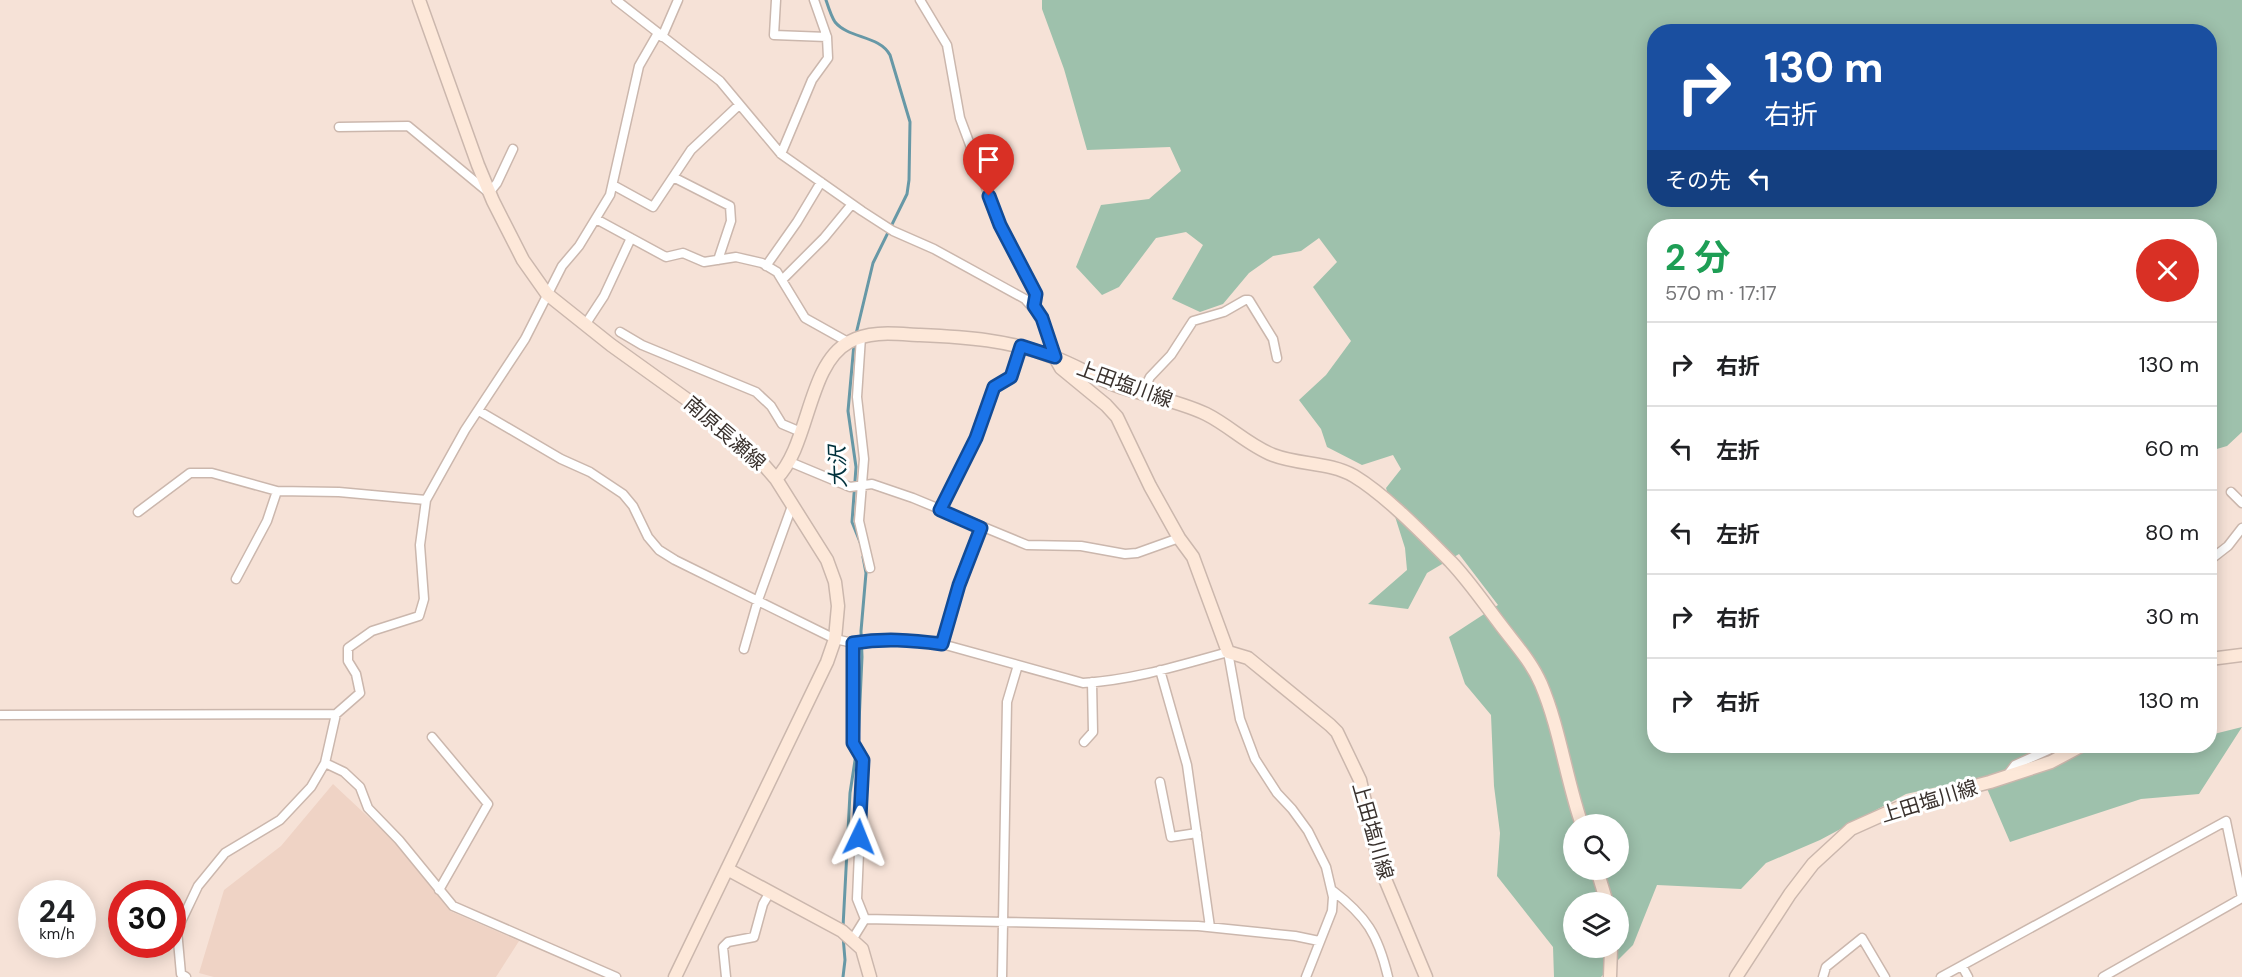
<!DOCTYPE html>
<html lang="ja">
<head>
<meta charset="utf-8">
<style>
  :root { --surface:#fff; --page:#f2f2f2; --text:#202124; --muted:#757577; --line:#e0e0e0 }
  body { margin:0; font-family:"DM Sans","Noto Sans JP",sans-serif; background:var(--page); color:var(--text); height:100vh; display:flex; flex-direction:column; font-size:22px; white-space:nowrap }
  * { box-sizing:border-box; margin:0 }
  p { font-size:20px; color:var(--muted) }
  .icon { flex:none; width:33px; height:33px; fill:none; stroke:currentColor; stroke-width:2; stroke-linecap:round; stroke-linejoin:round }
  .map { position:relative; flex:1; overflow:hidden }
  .side { position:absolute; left:1647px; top:219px; width:570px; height:534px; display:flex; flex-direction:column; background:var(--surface); border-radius:24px; box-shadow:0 3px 15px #0003 }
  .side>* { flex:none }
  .banner { position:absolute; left:1647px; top:24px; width:570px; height:183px; border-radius:24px; box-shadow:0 3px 15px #0003; background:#1a4fa0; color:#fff; overflow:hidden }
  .fabs { position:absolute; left:1563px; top:814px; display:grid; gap:12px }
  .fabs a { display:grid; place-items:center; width:66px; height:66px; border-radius:50%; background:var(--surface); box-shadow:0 3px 15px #0003; font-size:30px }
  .speed { position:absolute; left:18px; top:880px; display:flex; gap:12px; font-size:30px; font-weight:700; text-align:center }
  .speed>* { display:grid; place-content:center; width:78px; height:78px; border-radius:50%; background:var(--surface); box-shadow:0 3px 15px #0003; line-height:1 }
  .speed small { font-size:15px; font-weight:400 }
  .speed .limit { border:9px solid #d22; background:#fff; color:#111 }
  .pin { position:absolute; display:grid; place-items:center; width:51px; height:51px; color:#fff; margin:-62px -26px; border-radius:50% 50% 50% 0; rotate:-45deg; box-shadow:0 0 6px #0007 }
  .pin .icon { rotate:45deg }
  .me { position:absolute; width:66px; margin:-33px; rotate:2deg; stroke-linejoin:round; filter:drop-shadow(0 0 4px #0008) }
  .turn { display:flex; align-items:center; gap:21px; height:126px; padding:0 18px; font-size:27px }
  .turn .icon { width:78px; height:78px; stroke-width:2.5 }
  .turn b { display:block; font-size:42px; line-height:51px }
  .then { display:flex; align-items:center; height:57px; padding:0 18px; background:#0003; gap:12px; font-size:22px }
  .round { display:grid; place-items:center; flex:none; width:63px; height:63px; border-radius:32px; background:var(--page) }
  .headline { display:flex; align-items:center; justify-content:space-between; height:102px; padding:0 18px }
  h1 { font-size:36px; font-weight:700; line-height:45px; color:#1e9e55 }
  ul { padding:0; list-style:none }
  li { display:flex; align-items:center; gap:18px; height:84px; padding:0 18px; border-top:2px solid var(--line) }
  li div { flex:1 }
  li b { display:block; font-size:22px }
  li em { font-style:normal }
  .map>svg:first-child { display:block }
</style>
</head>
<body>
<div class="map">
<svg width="2242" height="977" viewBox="0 0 2242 977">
  <rect width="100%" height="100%" fill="#f6e2d7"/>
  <path fill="#efd3c5" d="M333 784 395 842 450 911 519 941 496 977H214L199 973 224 890 281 846Z"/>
  <path fill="#9ec1ac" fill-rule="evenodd" d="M1042 0H2242V432L2227 446 2210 451V226H1654V746H2210V735L2242 727 2199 794 2141 799 2010 842 1982 777 1906 794 1820 840 1766 863 1741 889 1657 885 1633 945 1601 977H1554L1553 947 1497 876 1500 833 1494 786 1491 715 1465 684 1449 637 1498 605 1459 554 1427 573 1408 609 1368 604 1407 570 1405 548 1386 488 1401 469 1393 455 1362 465 1327 447 1321 429 1299 400 1326 375 1351 341 1313 287 1337 262 1319 238 1301 251 1273 256 1249 273 1223 304 1200 312 1172 299 1203 245 1186 232 1156 238 1119 287 1102 295 1076 267 1101 205 1149 199 1181 171 1170 147 1087 150 1064 69 1042 9ZM1654 32H2210V200H1654ZM1574 825H1618V870H1574ZM1574 903H1618V948H1574Z"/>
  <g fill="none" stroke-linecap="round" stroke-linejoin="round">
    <path stroke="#6798a6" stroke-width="3" d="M826 0C828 6 831 16 835 22 849 39 879 35 890 55L910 122 909 180 907 194 873 263 856 334
      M854 344 848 411 856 467 852 522 860 542
      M858 745 862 657 861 631 866 573 863 557
      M843 927 850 793 856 754
      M843 977 845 960 843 936"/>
    <g stroke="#cbb7ad" stroke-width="11">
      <path id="street" d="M616 0 720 81 781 154 862 211 893 231 934 249 1025 299 1042 318 1055 357
        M776 0 774 35 827 37
        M920 0 947 45 960 118 1000 225 1036 294 1034 306
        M662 37 678 0
        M339 127 408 126 489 193 497 183 513 149
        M781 154 812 80 828 58 827 37 814 0
        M673 177 730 206 731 221 718 260
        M613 185 653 207 691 150 739 105
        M596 219 666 257 683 253 704 262 736 257 762 263 777 272 805 318 848 342
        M766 266 797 222 821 182
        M783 279 824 238 852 204
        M585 325 604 296 631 238
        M620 332 642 345 756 392 771 406 782 424 801 432
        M861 337 857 397 864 459 859 521 870 568
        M1142 393 1150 377 1171 355 1193 321 1224 312 1245 300H1249L1273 339 1277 358
        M479 411 561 459 590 472 623 494 633 506 648 537 659 550 675 560 835 639 853 643 880 639H905L942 644 1083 683C1133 680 1181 665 1228 652L1240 719 1255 759 1277 793 1292 809 1308 831 1326 867 1333 897 1332 911 1306 977
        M790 462 850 487 872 484 913 498 1027 545 1081 546 1125 554 1137 553 1179 538
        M2231 492 2242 503
        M940 510 976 438 994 387 1011 377 1021 346
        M138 512 190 473H212L277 491 339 492 426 500
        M2210 560 2228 546 2242 528
        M236 579 267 521 277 491
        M853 643V743L863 760 857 899 865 919
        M942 644 959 585 981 528
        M744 649 758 600 792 506
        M1160 670 1187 765 1210 927
        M0 715 336 714
        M432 737 488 804 439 890
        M1084 742 1093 732 1092 682
        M325 763 344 772 360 787 368 808 399 840 453 906 616 977
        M2006 777 2015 765 2057 746
        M1160 782 1171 837 1197 833
        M1332 890C1366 916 1378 934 1388 977
        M865 919 1198 926 1295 936 1319 941
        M852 940 865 919
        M1962 966 1968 977
        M186 977 181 974 177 930 198 886 225 853 280 820 311 787 325 763 336 714 360 693 356 674 348 661V648L372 631 419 616 424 599 420 545 426 500 465 430 525 339 562 266 579 246 610 195 639 66 658 33
        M726 977 723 947 728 942 754 937 763 904 770 892
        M1002 977 1007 702 1018 665
        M1823 977 1826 967 1862 938 1885 977
        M1941 977 2226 821 2242 898
        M2103 977 2242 898"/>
    </g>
    <g stroke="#cbb7ad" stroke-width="15">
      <path id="secondary" d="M419 0 478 165 493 201 523 260 547 294 611 345 703 411 756 456 776 479 827 560 835 582 838 606 835 639 827 662 675 977
        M1057 361 1061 368 1106 405 1117 417 1150 486 1179 538 1193 557 1228 652 1248 658 1330 725 1337 732 1360 780 1380 867 1426 977
        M776 479C810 445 807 365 849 342 870 330 897 334 920 335 966 337 1010 340 1053 357 1076 365 1097 379 1120 387 1149 396 1179 401 1206 414 1230 426 1248 445 1273 455 1299 465 1330 462 1354 476 1387 496 1424 535 1451 562 1469 581 1484 603 1500 624 1515 644 1531 661 1541 684 1560 729 1566 779 1582 825
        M2210 659 2242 655
        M727 869 842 931 862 949 870 977
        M1597 870 1607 903
        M1610 977 1611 948
        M1736 977 1790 894 1813 864 1851 829 1909 803 1990 782 2051 762 2081 746"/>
    </g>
    <use href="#street" stroke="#fff" stroke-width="8"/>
    <use href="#secondary" stroke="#fde8d9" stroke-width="12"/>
  </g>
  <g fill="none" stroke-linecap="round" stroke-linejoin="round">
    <g stroke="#114b97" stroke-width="15">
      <path id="route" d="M859 837 863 760 853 743V643C884 638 911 640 942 644L959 585 981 528 940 510 976 438 994 387 1011 377 1021 346 1055 357 1042 318 1034 306 1036 294 1000 225 989 196"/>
    </g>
    <use href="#route" stroke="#1a73e8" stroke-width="10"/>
  </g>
  <g text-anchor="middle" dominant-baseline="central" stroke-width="6" stroke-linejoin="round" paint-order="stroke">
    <g font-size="20" fill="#39312d" stroke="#fff">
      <text transform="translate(1125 384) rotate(20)">上田塩川線</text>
      <text transform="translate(725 433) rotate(41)">南原長瀬線</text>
      <text transform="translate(1929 801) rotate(-17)">上田塩川線</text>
      <text transform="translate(1373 831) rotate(74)">上田塩川線</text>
    </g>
    <g font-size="21" font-style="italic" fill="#00313c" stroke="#fff">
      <text transform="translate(838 467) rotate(-92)">大沢</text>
    </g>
  </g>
</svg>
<div class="fabs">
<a><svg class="icon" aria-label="search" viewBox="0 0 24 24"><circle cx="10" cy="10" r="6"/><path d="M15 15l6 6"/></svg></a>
<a><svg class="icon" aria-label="layers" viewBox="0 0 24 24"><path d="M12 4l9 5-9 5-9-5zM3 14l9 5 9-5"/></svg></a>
</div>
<div class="speed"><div>24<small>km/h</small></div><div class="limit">30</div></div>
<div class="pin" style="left:989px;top:196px;background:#d93025"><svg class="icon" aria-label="arrive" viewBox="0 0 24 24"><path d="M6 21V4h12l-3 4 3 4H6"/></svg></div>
<svg class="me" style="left:859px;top:837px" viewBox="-20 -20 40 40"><path d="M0-17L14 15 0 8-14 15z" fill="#1a73e8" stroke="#fff" stroke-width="4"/></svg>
<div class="banner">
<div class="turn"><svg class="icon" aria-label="right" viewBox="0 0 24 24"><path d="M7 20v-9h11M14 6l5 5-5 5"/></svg><div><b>130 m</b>右折</div></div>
<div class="then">その先<svg class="icon" aria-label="left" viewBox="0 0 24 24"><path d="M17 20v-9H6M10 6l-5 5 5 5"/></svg></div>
</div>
<section class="side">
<div class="headline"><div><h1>2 分</h1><p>570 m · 17:17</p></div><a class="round" style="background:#d93025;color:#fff"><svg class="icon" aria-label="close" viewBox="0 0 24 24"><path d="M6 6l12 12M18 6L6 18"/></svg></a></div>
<ul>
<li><svg class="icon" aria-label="right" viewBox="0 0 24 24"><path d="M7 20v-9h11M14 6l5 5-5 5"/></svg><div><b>右折</b></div><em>130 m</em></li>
<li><svg class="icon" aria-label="left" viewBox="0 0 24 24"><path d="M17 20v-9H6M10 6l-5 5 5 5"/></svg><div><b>左折</b></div><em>60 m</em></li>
<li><svg class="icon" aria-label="left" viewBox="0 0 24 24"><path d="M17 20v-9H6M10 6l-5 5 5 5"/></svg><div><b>左折</b></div><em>80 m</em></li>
<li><svg class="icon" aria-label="right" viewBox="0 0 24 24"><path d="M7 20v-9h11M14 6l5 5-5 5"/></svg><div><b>右折</b></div><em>30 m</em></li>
<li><svg class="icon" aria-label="right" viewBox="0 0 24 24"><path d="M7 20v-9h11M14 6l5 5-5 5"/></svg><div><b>右折</b></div><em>130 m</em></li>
</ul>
</section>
</div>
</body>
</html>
